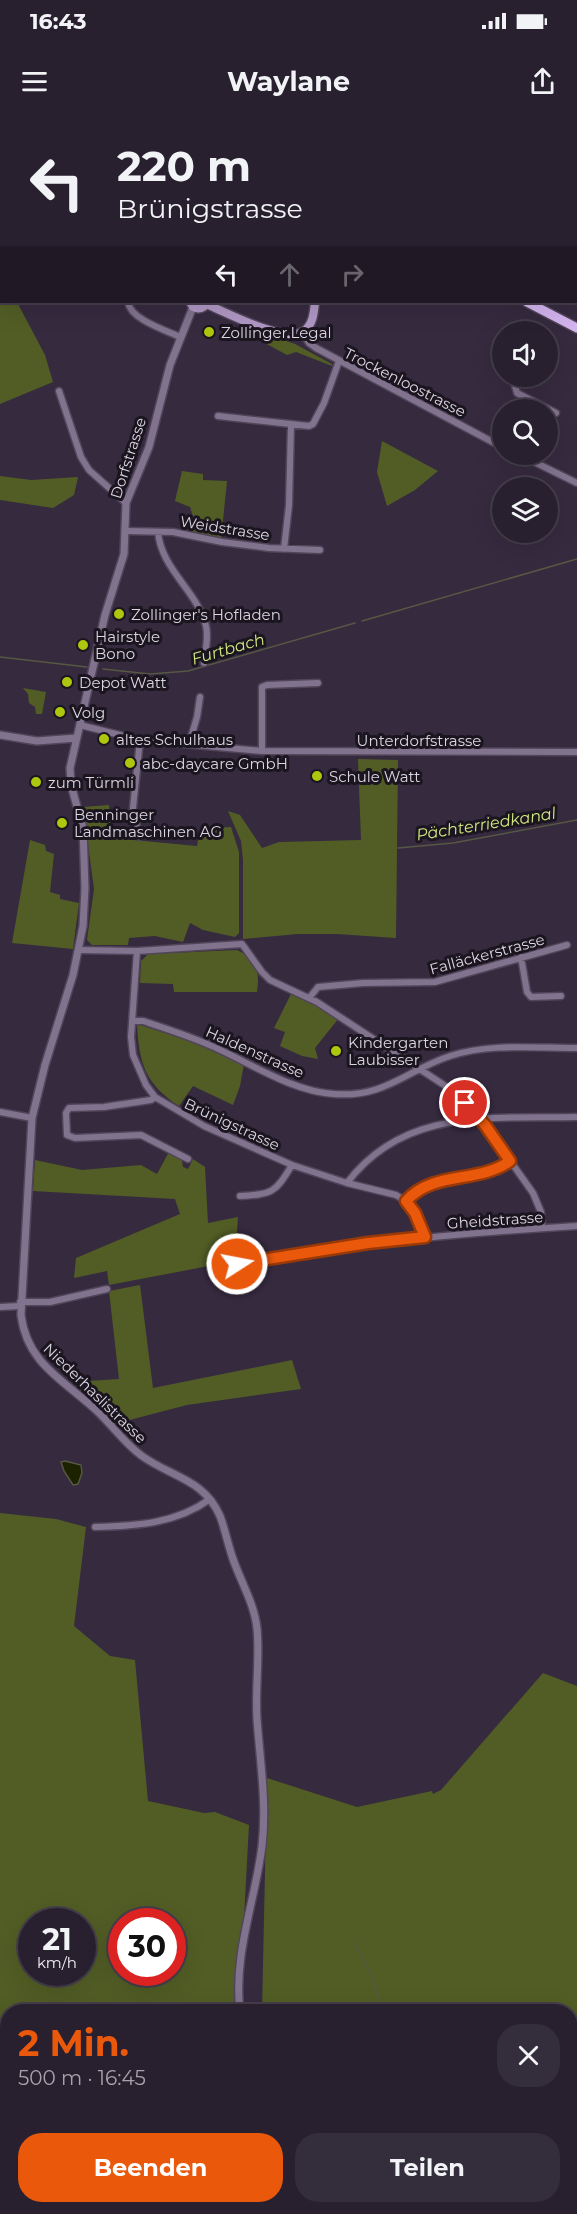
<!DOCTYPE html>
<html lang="de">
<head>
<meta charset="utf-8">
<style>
  :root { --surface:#28202f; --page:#342d3b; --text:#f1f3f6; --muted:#a5a3aa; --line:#443e4b; --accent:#ea580c }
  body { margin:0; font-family:Montserrat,sans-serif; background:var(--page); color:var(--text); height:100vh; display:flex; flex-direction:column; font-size:22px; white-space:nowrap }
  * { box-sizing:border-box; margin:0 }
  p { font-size:20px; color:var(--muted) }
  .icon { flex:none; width:33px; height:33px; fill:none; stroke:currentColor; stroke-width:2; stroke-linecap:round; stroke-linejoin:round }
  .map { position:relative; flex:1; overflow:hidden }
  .details { position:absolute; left:0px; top:1884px; width:578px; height:210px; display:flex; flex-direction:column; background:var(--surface); border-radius:24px 24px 0 0; box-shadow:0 6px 24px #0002,0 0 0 2px var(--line) }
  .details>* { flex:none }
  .top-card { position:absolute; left:0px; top:0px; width:578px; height:183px; box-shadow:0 6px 24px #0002,0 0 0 2px var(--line); background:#28202f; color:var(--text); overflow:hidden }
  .tools { position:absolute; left:492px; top:201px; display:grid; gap:12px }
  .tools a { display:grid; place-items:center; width:66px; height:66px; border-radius:50%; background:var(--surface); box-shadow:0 6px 24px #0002,0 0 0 2px var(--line); font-size:30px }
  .speed { position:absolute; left:18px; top:1788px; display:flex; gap:12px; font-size:30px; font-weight:700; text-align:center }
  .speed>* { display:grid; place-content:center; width:78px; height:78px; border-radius:50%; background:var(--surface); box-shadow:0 6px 24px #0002,0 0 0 2px var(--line); line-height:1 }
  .speed small { font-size:15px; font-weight:400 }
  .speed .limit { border:9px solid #d22; background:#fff; color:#111 }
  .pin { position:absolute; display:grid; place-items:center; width:51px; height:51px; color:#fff; margin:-26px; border:3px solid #fff; border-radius:50%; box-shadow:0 2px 6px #0007 }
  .me { position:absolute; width:66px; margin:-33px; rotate:79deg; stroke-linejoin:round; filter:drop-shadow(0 0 4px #0008) }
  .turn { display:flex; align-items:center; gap:21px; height:126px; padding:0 18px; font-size:27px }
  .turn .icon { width:78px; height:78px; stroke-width:2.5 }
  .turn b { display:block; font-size:42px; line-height:51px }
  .lanes { display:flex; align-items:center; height:57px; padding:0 18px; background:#0003; justify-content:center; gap:30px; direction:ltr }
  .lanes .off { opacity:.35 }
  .round { display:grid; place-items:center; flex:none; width:63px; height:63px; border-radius:24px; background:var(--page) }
  .overview { display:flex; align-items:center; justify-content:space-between; height:102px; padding:0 18px }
  h1 { font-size:36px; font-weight:700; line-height:45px; color:var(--accent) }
  .primary-button { display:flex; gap:12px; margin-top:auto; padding:12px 18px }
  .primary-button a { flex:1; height:69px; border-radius:24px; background:var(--accent); color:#fff; font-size:24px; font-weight:700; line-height:69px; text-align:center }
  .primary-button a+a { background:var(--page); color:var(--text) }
  .status { display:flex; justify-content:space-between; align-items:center; height:42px; padding:0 30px; background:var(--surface); direction:ltr }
  .status svg { height:16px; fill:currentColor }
  header { display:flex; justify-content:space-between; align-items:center; height:78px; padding:0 18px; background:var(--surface); font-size:27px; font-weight:700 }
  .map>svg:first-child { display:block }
</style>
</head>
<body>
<div class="status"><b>16:43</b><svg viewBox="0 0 49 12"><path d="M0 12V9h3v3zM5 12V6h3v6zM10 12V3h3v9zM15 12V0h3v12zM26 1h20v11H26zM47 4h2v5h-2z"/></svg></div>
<header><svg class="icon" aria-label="menu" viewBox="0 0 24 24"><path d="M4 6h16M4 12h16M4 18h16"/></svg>Waylane<svg class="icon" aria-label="share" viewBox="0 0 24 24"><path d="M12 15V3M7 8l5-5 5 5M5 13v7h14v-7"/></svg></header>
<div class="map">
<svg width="577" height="2094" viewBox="0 0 577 2094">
  <rect width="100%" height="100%" fill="#362a3f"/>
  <path fill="#525d25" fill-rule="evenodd" d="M0 154 2 182H17L45 235 53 262 0 284Z
    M263 213 295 224 332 244V246L296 232 287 235 261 221Z
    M382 321 438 351 415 370 387 386 377 352Z
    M182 351 203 354V360L227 361 221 420 190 413 193 396 190 387 175 381Z
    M0 356 31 360 78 357 74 375 53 388 0 380Z
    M23 568 46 572 42 594H36L35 587 29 583 28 574Z
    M358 639 398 640 396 818 337 814H298L243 819V740L241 721 228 691 240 695 262 728 279 722 361 720Z
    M109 685 112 718 197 726 200 709 231 707 239 732V813L235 817 203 810 190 803 183 822 155 816 129 818 128 825H92L87 820 94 769 83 687Z
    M30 720 45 725 46 731 54 734 50 772 60 775V779L79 783 73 829 12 823Z
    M237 830C257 839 260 852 257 872H174L173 864 140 863 141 841 148 834Z
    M292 872 320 885 339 898 315 928 318 939 302 936 280 926 285 912 274 908Z
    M137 904 205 926 244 944 240 966 233 985 193 966 179 986C145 964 139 943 137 904Z
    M170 1030 181 1035 183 1047 188 1049 193 1039 205 1047 208 1103 238 1097 235 1141 109 1165 107 1151 74 1158 76 1138 180 1094 175 1079 33 1071 35 1040 82 1050 141 1045 157 1054Z
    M140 1165 153 1268 292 1240 301 1269 187 1285 118 1303 72 1262 119 1259 109 1171Z
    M0 1393 56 1399 86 1407 74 1506 110 1536 135 1540 148 1681 204 1693 215 1692 249 1705 239 1891 8 1892V2086H277L280 2094H0ZM32 1802H82V1852H32ZM122 1802H172V1852H122Z
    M543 1553 577 1566V2094H315L319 2086H570V1892H262L267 1658 357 1687 432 1671 433 1674 441 1670Z"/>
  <path fill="#1c2200" stroke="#565844" stroke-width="1.5" d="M65 1341 81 1345 82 1353 78 1364 73 1365 64 1351 61 1342Z"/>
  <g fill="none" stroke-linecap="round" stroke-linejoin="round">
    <path stroke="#565844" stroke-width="1.5" d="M362 501 577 439
      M0 537 87 547
      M103 549 150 554 188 551 355 503
      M398 728 453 723 577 700
      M354 1823 372 1855 381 1892
      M431 2086V2091L435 2094
      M516 2086 521 2094"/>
    <g stroke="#514559" stroke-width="9">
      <path id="minor" d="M472 2 473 0
        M542 2 543 0
        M576 156 577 154
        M128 182C130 199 165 210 180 217
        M302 212 309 223 316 228 502 327
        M520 256 515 266 517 273 556 293
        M59 271 81 337 89 350 126 383
        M218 296 309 306 313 304 324 283 339 241
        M518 334 577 363
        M127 411 173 412 222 422 269 428 320 430
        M158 412C161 449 198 472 206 506 209 518 205 532 204 543
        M284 429 289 385 291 304
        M80 605 140 620 262 631 577 632
        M189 624 197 597 200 577
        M262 631V567L267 565 318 563
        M139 717 133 688 140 620
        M80 830 137 831 242 824 262 852 270 860 317 882 444 965 465 983 485 1005 533 1073 541 1092 542 1108
        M137 831 131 917 133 935 146 965 155 977 204 1006 292 1045 347 1063 396 1075 406 1081 415 1093 425 1117
        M521 837 527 872 531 877 561 876
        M310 877 318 867 363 863 435 862 567 825
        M132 901H143C164 908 186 915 207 924 248 941 289 971 334 974 385 978 407 950 450 936 490 923 535 928 577 928
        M155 977 151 980 104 987 69 988 66 993 67 1015 75 1018 141 1015 188 1039
        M0 992 32 998
        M347 1063C404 987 492 999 577 997
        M240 1076C273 1074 275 1073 292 1045
        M406 1081C434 1050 478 1064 510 1041
        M237 1144C350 1123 463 1113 577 1106
        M20 1182H50L107 1169
        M0 1187 20 1186
        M95 1407C135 1406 176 1404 210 1379"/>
    </g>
    <g stroke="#514559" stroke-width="10">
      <path id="tertiary" d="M193 187 170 245 149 327 126 383 124 434 105 495 70 648 71 665 83 708 85 768 83 806 73 855 45 945 32 998 21 1195C27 1244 64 1260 97 1291 113 1306 125 1324 142 1336 171 1357 204 1359 220 1396 225 1409 228 1425 233 1439 241 1462 254 1483 257 1508 260 1538 255 1568 257 1599 260 1641 267 1683 262 1726 255 1782 233 1834 240 1892
        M0 615 37 621 76 618
        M291 2086 294 2094"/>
    </g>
    <g stroke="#514559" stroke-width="11">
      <path id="secondary" d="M408 0 411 2
        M259 2 260 0
        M355 2 356 0
        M363 2 365 0
        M190 182 193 187C199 190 205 188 207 182
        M206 184C226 192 285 224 304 211 313 205 314 192 315 182"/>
    </g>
    <g stroke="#514559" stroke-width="12">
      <path id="primary" d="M188 0 191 2
        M527 182 577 208"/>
    </g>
    <use href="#minor" stroke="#81728e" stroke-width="6"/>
    <use href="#tertiary" stroke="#81728e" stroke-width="7"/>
    <use href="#secondary" stroke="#b097c4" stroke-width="8"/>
    <use href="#primary" stroke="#d3b4ee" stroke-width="9"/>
  </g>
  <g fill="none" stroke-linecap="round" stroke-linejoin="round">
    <g stroke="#983908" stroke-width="15">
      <path id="route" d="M237 1144 368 1123 425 1117 415 1093 406 1081C434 1050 478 1064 510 1041L485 1005 465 983"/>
    </g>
    <use href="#route" stroke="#ea580c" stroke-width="10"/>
  </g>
  <g fill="#adc60e" stroke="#1a151f" stroke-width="2">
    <circle cx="209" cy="212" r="6"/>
    <circle cx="119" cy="494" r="6"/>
    <circle cx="83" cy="525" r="6"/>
    <circle cx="67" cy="562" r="6"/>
    <circle cx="60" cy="592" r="6"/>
    <circle cx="104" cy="619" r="6"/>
    <circle cx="130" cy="643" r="6"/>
    <circle cx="317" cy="656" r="6"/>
    <circle cx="36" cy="662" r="6"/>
    <circle cx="62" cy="703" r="6"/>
    <circle cx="336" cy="931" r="6"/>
  </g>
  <g text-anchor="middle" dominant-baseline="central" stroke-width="6" stroke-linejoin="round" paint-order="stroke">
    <g font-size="15" fill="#dcd5e2" stroke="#1a151f" text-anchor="start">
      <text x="221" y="212">Zollinger.Legal</text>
      <text x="131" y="494">Zollinger's Hofladen</text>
      <text x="95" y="516">Hairstyle<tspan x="95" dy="17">Bono</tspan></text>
      <text x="79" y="562">Depot Watt</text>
      <text x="72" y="592">Volg</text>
      <text x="116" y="619">altes Schulhaus</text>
      <text x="142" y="643">abc-daycare GmbH</text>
      <text x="329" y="656">Schule Watt</text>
      <text x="48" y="662">zum Türmli</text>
      <text x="74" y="694">Benninger<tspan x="74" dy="17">Landmaschinen AG</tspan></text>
      <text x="348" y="922">Kindergarten<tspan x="348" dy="17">Laubisser</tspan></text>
    </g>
    <g font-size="15" fill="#dcd5e2" stroke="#1a151f">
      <text transform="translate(405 262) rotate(27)">Trockenloostrasse</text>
      <text transform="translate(128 338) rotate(-72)">Dorfstrasse</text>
      <text transform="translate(225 408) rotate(9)">Weidstrasse</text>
      <text x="419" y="620">Unterdorfstrasse</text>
      <text transform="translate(487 834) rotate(-15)">Falläckerstrasse</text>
      <text transform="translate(255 932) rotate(24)">Haldenstrasse</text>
      <text transform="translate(232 1004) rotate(25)">Brünigstrasse</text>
      <text transform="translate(495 1100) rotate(-4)">Gheidstrasse</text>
      <text transform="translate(95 1273) rotate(44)">Niederhaslistrasse</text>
    </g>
    <g font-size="16" font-style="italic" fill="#d3e880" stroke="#1a151f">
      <text transform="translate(228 529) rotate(-16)">Furtbach</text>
      <text transform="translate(486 704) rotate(-9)">Pächterriedkanal</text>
    </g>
  </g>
</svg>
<div class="tools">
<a><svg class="icon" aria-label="sound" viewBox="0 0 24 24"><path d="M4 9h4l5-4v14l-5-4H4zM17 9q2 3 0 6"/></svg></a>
<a><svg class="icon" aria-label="search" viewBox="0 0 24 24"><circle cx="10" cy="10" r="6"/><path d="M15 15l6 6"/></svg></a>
<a><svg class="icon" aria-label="layers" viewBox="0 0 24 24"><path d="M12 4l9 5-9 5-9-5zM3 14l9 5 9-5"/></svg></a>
</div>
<div class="speed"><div>21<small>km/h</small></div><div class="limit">30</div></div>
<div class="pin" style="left:465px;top:983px;background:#d93025"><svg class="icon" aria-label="arrive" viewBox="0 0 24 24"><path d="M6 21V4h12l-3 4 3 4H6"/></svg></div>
<svg class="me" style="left:237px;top:1144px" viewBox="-20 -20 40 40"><circle r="17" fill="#ea580c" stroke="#fff" stroke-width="3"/><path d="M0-11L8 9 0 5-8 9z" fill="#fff"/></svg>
<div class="top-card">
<div class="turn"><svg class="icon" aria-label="left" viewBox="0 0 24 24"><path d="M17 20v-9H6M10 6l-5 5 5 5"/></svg><div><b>220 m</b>Brünigstrasse</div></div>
<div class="lanes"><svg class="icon" aria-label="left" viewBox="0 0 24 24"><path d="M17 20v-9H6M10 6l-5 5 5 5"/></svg><svg class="icon off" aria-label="ahead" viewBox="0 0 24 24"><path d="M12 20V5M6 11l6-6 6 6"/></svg><svg class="icon off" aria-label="right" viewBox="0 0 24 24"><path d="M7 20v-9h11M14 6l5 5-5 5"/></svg></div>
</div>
<section class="details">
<div class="overview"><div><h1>2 Min.</h1><p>500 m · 16:45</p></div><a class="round"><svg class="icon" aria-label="close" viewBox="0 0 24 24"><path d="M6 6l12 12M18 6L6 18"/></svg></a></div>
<div class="primary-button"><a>Beenden</a><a>Teilen</a></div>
</section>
</div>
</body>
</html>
